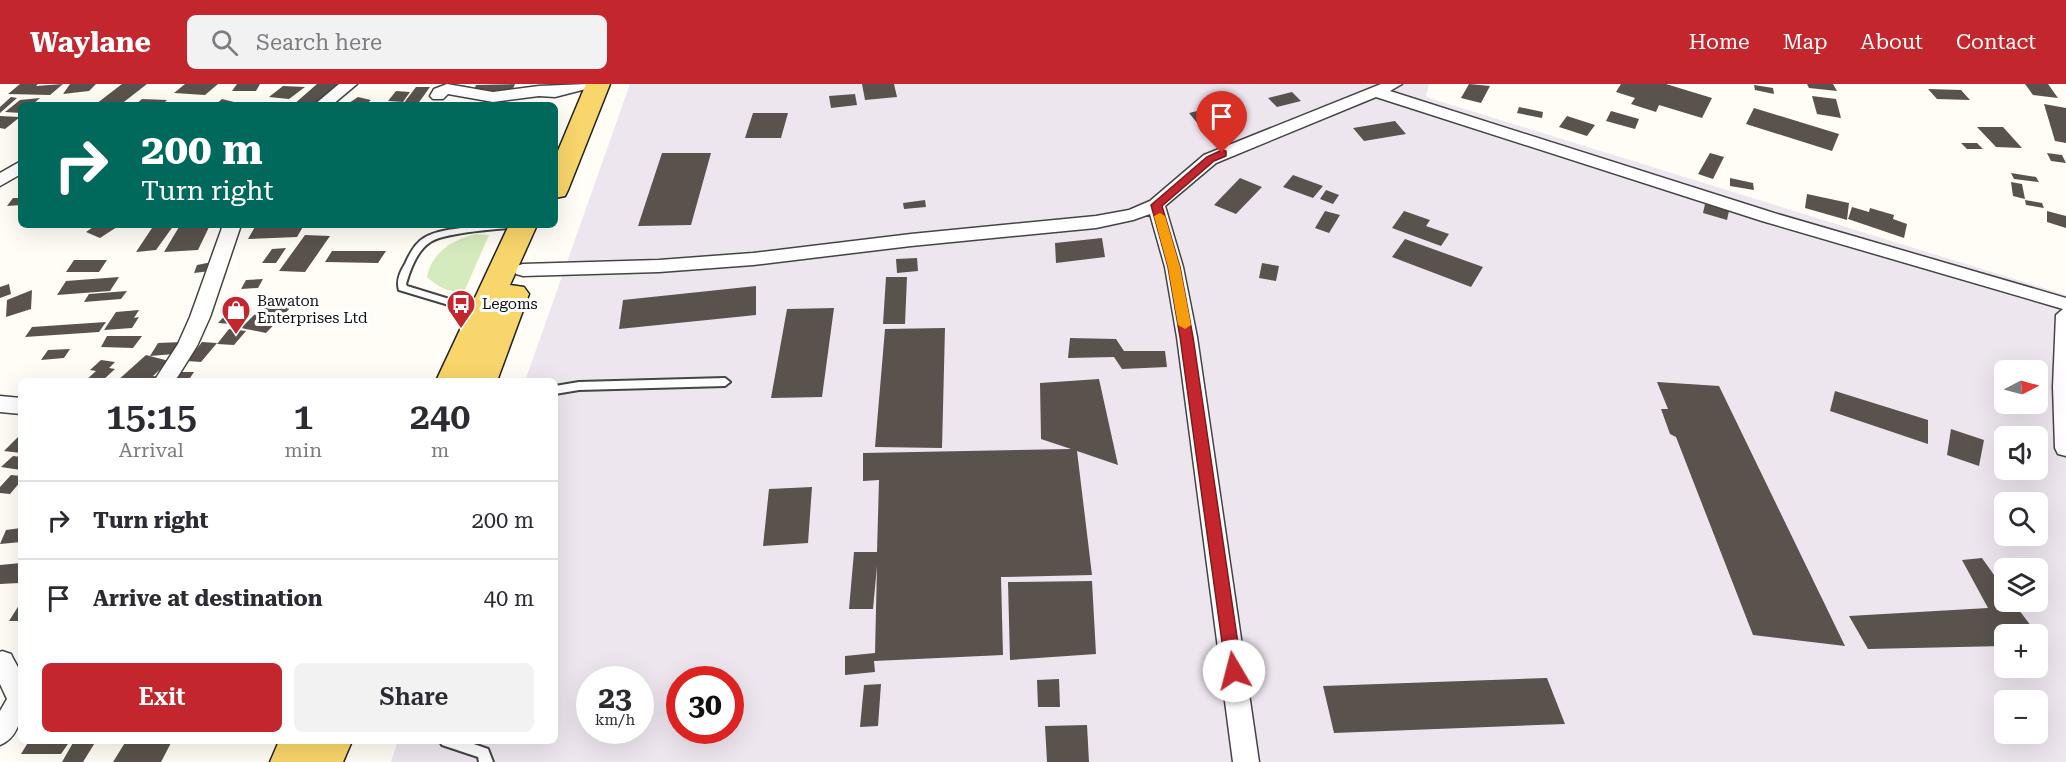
<!DOCTYPE html>
<html lang="en">
<head>
<meta charset="utf-8">
<style>
  :root { --surface:#fff; --page:#f2f2f3; --text:#2b2b33; --muted:#7c7c81; --line:#e1e1e2; --accent:#c4262e }
  body { margin:0; font-family:"Roboto Serif",serif; background:var(--page); color:var(--text); height:100vh; display:flex; flex-direction:column; font-size:22px; white-space:nowrap }
  * { box-sizing:border-box; margin:0 }
  p { font-size:20px; color:var(--muted) }
  .icon { flex:none; width:33px; height:33px; fill:none; stroke:currentColor; stroke-width:2; stroke-linecap:round; stroke-linejoin:round }
  .map { position:relative; flex:1; overflow:hidden }
  .sheet { position:absolute; left:18px; top:294px; width:540px; height:366px; display:flex; flex-direction:column; background:var(--surface); border-radius:9px; box-shadow:0 6px 24px #0002 }
  .sheet>* { flex:none }
  .hud { position:absolute; left:18px; top:18px; width:540px; height:126px; border-radius:9px; box-shadow:0 6px 24px #0002; background:#00695c; color:#fff; overflow:hidden }
  .needle { width:39px; rotate:84deg }
  .fabs { position:absolute; left:1994px; top:276px; display:grid; gap:12px }
  .fabs a { display:grid; place-items:center; width:54px; height:54px; border-radius:9px; background:var(--surface); box-shadow:0 6px 24px #0002; font-size:30px }
  .speed { position:absolute; left:576px; top:582px; display:flex; gap:12px; font-size:30px; font-weight:700; text-align:center }
  .speed>* { display:grid; place-content:center; width:78px; height:78px; border-radius:50%; background:var(--surface); box-shadow:0 6px 24px #0002; line-height:1 }
  .speed small { font-size:15px; font-weight:400 }
  .speed .limit { border:9px solid #d22; background:#fff; color:#111 }
  .pin { position:absolute; display:grid; place-items:center; width:51px; height:51px; color:#fff; margin:-62px -26px; border-radius:50% 50% 50% 0; rotate:-45deg; box-shadow:0 0 6px #0007 }
  .pin .icon { rotate:45deg }
  .me { position:absolute; width:66px; margin:-33px; rotate:352deg; stroke-linejoin:round; filter:drop-shadow(0 0 4px #0008) }
  .turn { display:flex; align-items:center; gap:21px; height:126px; padding:0 24px; font-size:27px }
  .turn .icon { width:78px; height:78px; stroke-width:2.5 }
  .turn b { display:block; font-size:42px; line-height:51px }
  .eta { display:flex; justify-content:space-evenly; align-items:center; height:102px; text-align:center }
  .eta b { font-size:36px; font-weight:600; line-height:42px }
  .button { display:flex; gap:12px; margin-top:auto; padding:12px 24px }
  .button a { flex:1; height:69px; border-radius:9px; background:var(--accent); color:#fff; font-size:24px; font-weight:600; line-height:69px; text-align:center }
  .button a+a { background:var(--page); color:var(--text) }
  ul { padding:0; list-style:none }
  li { display:flex; align-items:center; gap:18px; height:78px; padding:0 24px; border-top:2px solid var(--line) }
  li div { flex:1 }
  li b { display:block; font-size:22px }
  li em { font-style:normal }
  header { display:flex; align-items:center; gap:36px; box-sizing:border-box; height:84px; padding:0 30px; background:var(--accent); color:#fff }
  header strong { font-size:28px }
  nav { display:flex; gap:33px; margin-inline-start:auto; font-size:21px }
  .search { width:420px; height:54px; background:var(--page); display:flex; align-items:center; gap:15px; box-sizing:border-box; padding:0 21px; border-radius:9px; color:var(--muted); font-size:22px }
  .map>svg:first-child { display:block }
</style>
</head>
<body>
<header>
<strong>Waylane</strong>
<div class="search"><svg class="icon" aria-label="search" viewBox="0 0 24 24"><circle cx="10" cy="10" r="6"/><path d="M15 15l6 6"/></svg>Search here</div>
<nav><a>Home</a><a>Map</a><a>About</a><a>Contact</a></nav>
</header>
<div class="map">
<svg width="2066" height="678" viewBox="0 0 2066 678">
  <rect width="100%" height="100%" fill="#fffdf5"/>
  <path fill="#eee6ef" fill-rule="evenodd" d="M630 0H1429L1426 13 2066 211V678H391L398 657H555V297H525ZM2004 286H2037V320H2004ZM2004 352H2037V386H2004ZM2004 418H2037V452H2004ZM2004 484H2037V518H2004ZM2004 550H2037V584H2004ZM590 596H640V646H590ZM680 596H730V646H680ZM2004 616H2037V650H2004Z"/>
  <path fill="#d5ebbd" d="M476 150 489 151 464 208C448 208 439 204 427 193 431 169 453 155 476 150Z"/>
  <path fill="#5a524d" d="M20 0H38L36 2 63 0 50 11 8 10Z
    M70 0H96L89 7 63 10Z
    M122 0H147L120 21 96 20Z
    M185 0H218L205 11 174 9Z
    M237 0H260L256 7H232Z
    M317 0H340L317 21H293Z
    M515 0 512 7 473 8 476 1Z
    M862 0H894L897 13 865 16Z
    M1469 0 1490 2 1481 19 1461 14Z
    M1621 0H1666L1712 14 1702 34 1659 21 1656 28 1631 20 1635 14 1616 8Z
    M1807 0H1833L1837 7 1809 4Z
    M2025 0H2048L2058 14 2033 11Z
    M1754 1 1773 4 1774 10 1755 6Z
    M283 2 305 3 289 15 269 13Z
    M416 3H430L417 21 403 20Z
    M1928 5 1961 6 1970 16 1937 15Z
    M396 7 410 8 403 18 388 17Z
    M1292 8 1301 17 1277 23 1268 14Z
    M855 10 857 21 831 24 829 12Z
    M1812 12 1836 15 1841 34 1817 30Z
    M11 13 17 14 0 29V23Z
    M358 13 371 16 365 21H346Z
    M40 14 32 21H21V29L5 28 20 16Z
    M142 15 167 16 162 21H135Z
    M222 15 238 19 215 21Z
    M1231 19 1242 30 1199 41 1189 29Z
    M2044 20 2066 24V59L2055 57Z
    M1519 23 1543 28 1542 34 1517 29Z
    M1754 24 1839 50 1832 67 1746 40Z
    M1611 27 1639 35 1635 45 1606 37Z
    M753 29H788L781 54H745Z
    M0 32 20 33 5 45 0 44Z
    M1567 32 1595 41 1587 52 1559 43Z
    M1395 37 1406 50 1364 57 1353 44Z
    M1977 43H2003L2022 64 1996 63Z
    M1961 59H1977L1983 65H1967Z
    M662 69H711L691 141 638 142Z
    M1710 69 1724 73 1713 95 1698 90Z
    M2047 69 2062 71 2066 79 2051 77Z
    M2011 89 2036 93 2039 98 2014 95Z
    M1293 91 1323 102 1313 114 1283 103Z
    M1240 94 1262 103 1236 130 1214 121Z
    M1730 94 1753 99 1754 106 1730 102Z
    M2011 98 2022 100 2025 115 2013 112Z
    M1326 106 1339 111 1333 120 1320 115Z
    M1807 110 1849 119 1847 136 1805 124Z
    M13 114H21V121L7 122Z
    M925 116 926 123 904 125 903 119Z
    M2025 116 2042 119 2044 124 2026 121Z
    M1705 120 1729 127 1727 136 1703 129Z
    M1852 123 1869 128 1870 124 1894 131 1893 135 1907 140 1904 154 1848 135Z
    M1325 127 1340 131 1329 149 1315 144Z
    M1404 127 1430 136 1426 142 1449 150 1441 162 1392 144Z
    M2047 127 2066 132V144L2047 138Z
    M96 141H120L100 154 86 148Z
    M154 141H174L156 166 136 168Z
    M204 141H210L198 166 164 168 179 143Z
    M256 141H304L297 153 248 155Z
    M305 151 330 152 305 188 279 187Z
    M1102 154 1105 173 1056 179 1055 159Z
    M1405 155 1483 183 1471 203 1392 173Z
    M286 164 276 179H262L272 165Z
    M332 167H386L378 179 325 178Z
    M917 174 918 187 897 189 896 175Z
    M74 176H107L99 188H66Z
    M212 178 210 187 194 189 197 181Z
    M1262 179 1279 182 1276 197 1259 194Z
    M119 193 110 207 57 211 66 197Z
    M886 193H907L905 240H883Z
    M263 195 258 204 241 205 246 196Z
    M9 200 11 210 0 214V203Z
    M756 202V231L619 245 623 216Z
    M32 206 31 225 6 233 7 216Z
    M127 207 121 215 84 218 89 210Z
    M267 218 292 222 266 249 241 244Z
    M233 223 246 224 231 240 218 239Z
    M834 224 822 313 771 314 787 225Z
    M139 226 134 234 139 233 132 244 104 246 116 228Z
    M106 238 99 248 25 253 32 243Z
    M945 244 942 364 875 363 885 245Z
    M229 245 246 247 234 261 217 260Z
    M107 252H142L133 264 101 263Z
    M1070 254 1116 255 1124 267H1165L1167 283 1122 285 1114 273 1068 274Z
    M182 258 174 270 150 272 158 259Z
    M202 258 217 259 201 278 187 277Z
    M70 265 64 274 41 276 48 266Z
    M146 271 169 277 153 292 159 293 154 297H117Z
    M101 276 115 278 109 284 115 285 102 297H85L96 287 90 286Z
    M175 288H194L188 297H169Z
    M1099 295 1118 381 1077 367 1092 491 1001 493 1003 571 874 577 875 588 845 591V572L875 569 877 482 873 525H849L854 468H877L879 396 863 397V369L1071 365 1041 355 1040 299Z
    M1657 298 1719 302 1845 562 1753 551 1676 353 1670 350 1661 325H1668Z
    M1835 307 1928 336V360L1830 327Z
    M1951 345 1984 356 1979 382 1947 371Z
    M21 350V369L4 367Z
    M13 372 21 373V386L1 383Z
    M11 391 21 392V397L10 410 0 409V403Z
    M812 403 808 459 763 462 769 405Z
    M21 444V458L0 460 6 446Z
    M1982 474 2004 505V518H2013L2037 550H2004V562L1868 565 1849 532 1988 524 1962 476Z
    M21 479V495L19 499 0 500V481Z
    M1092 497 1096 570 1010 576 1008 498Z
    M21 518V537H9Z
    M1547 594 1565 640 1334 649 1323 602Z
    M1059 595 1060 623H1038L1037 596Z
    M881 600 878 642 860 643 864 601Z
    M1087 641 1089 678H1047L1045 642Z
    M29 657H70L61 670H21Z
    M74 657H96L83 678H62Z
    M126 657H172L161 678H113Z"/>
  <g fill="none" stroke-linecap="round" stroke-linejoin="round">
    <g stroke="#444" stroke-width="4">
      <path id="lane" d="M488 141H511L507 144C490 146 441 149 429 159 417 167 410 186 406 200L407 202 485 226 487 228 485 230 482 231 399 206C396 197 400 188 405 180 409 171 415 159 424 154 439 144 470 144 488 141Z
        M725 294 730 298 725 302 579 306 555 310V302L579 298Z
        M440 657H465L488 665 493 678H479L478 673 442 661Z"/>
    </g>
    <g stroke="#444" stroke-width="3">
      <path id="street" d="M339 0H357L332 21H314Z
        M447 0 493 8 539 2 587 0 589 2 586 5 555 13 539 12 493 18 448 10 443 15H433L430 12 434 5Z
        M1381 0H1402L1390 7 1774 129 2066 214V372L2058 370 2055 364 2053 303 2056 231 2063 225 1762 137 1376 13 1216 79 1165 122 1183 183 1197 253 1259 678H1233L1177 253 1165 183 1150 130 1133 136 1096 144 911 162 753 181 659 188 523 192 516 190 514 186 516 182 523 180 659 176 753 169 911 150 1096 132 1129 126 1150 117 1204 71Z
        M21 77V90L0 102V89Z
        M223 141H241L210 233 197 262 175 297H154L178 260 190 233Z
        M0 312 21 314V330L0 328Z
        M2 567 11 570C14 577 20 585 21 592 24 616 25 651 0 661V627L7 615 0 600V568Z"/>
    </g>
    <g stroke="#222" stroke-width="3">
      <path id="primary" d="M586 0H610L568 106 565 112 555 114V74Z
        M509 141H537L510 201 524 203 529 210 497 297H436Z
        M279 657H352L343 678H270Z"/>
    </g>
    <use href="#lane" fill="#fff" fill-rule="evenodd"/>
    <use href="#street" fill="#fff" fill-rule="evenodd"/>
    <use href="#primary" fill="#f9d66b" fill-rule="evenodd"/>
  </g>
  <path fill="#c4262e" stroke="#7f191e" stroke-width="1.5" d="M1222 66 1226 67V72L1214 77 1162 122 1180 183 1193 253 1242 587 1240 592 1234 594 1228 592 1226 587 1180 253 1168 183 1151 121 1207 73Z"/>
  <path fill="#f59e0b" d="M1160 129 1165 132 1180 183 1191 241 1185 245 1178 241 1168 183 1154 132Z"/>
  <defs>
    <g id="bus-pin" transform="scale(1.5)"><path d="M0 17L-7.5 6A9.5 9.5 0 1 1 7.5 6Z" fill="#c4262e" stroke="#fff"/><path d="M-5-6H5V4H4V6H2V4H-2V6H-4V4H-5ZM-3.5-4V0h7V-4ZM-3.5 1.2v1.5H-2V1.2ZM2 1.2v1.5H3.5V1.2Z" fill="#fff"/></g>
    <g id="shop-pin" transform="scale(1.5)"><path d="M0 17L-7.5 6A9.5 9.5 0 1 1 7.5 6Z" fill="#c4262e" stroke="#fff"/><path d="M-5-2.5h2.3a2.7 3.5 0 0 1 5.4 0H5L5.5 6h-11ZM-1.5-2.5h3a1.5 2.3 0 0 0-3 0Z" fill="#fff"/></g>
  </defs>
  <g fill-rule="evenodd">
    <use href="#bus-pin" x="461" y="220"/>
    <use href="#shop-pin" x="236" y="226"/>
  </g>
  <g text-anchor="middle" dominant-baseline="central" stroke-width="6" stroke-linejoin="round" paint-order="stroke">
    <g font-size="15" fill="#111" stroke="#fff" text-anchor="start">
      <text x="257" y="217">Bawaton<tspan x="257" dy="17">Enterprises Ltd</tspan></text>
      <text x="482" y="220">Legoms</text>
    </g>
  </g>
</svg>
<div class="fabs">
<a><svg class="needle" viewBox="-14 -14 28 28"><path d="M0-13l5 13h-10z" fill="#e53935"/><path d="M0 13l5-13h-10z" fill="#7c7c81"/></svg></a>
<a><svg class="icon" aria-label="sound" viewBox="0 0 24 24"><path d="M4 9h4l5-4v14l-5-4H4zM17 9q2 3 0 6"/></svg></a>
<a><svg class="icon" aria-label="search" viewBox="0 0 24 24"><circle cx="10" cy="10" r="6"/><path d="M15 15l6 6"/></svg></a>
<a><svg class="icon" aria-label="layers" viewBox="0 0 24 24"><path d="M12 4l9 5-9 5-9-5zM3 14l9 5 9-5"/></svg></a>
<a>+</a>
<a>−</a>
</div>
<div class="speed"><div>23<small>km/h</small></div><div class="limit">30</div></div>
<div class="pin" style="left:1222px;top:69px;background:#d93025"><svg class="icon" aria-label="arrive" viewBox="0 0 24 24"><path d="M6 21V4h12l-3 4 3 4H6"/></svg></div>
<svg class="me" style="left:1234px;top:587px" viewBox="-20 -20 40 40"><circle r="19" fill="#fff"/><path d="M0-13L10 11 0 6-10 11z" fill="#c4262e"/></svg>
<div class="hud">
<div class="turn"><svg class="icon" aria-label="right" viewBox="0 0 24 24"><path d="M7 20v-9h11M14 6l5 5-5 5"/></svg><div><b>200 m</b>Turn right</div></div>
</div>
<section class="sheet">
<div class="eta">
<div><b>15:15</b><p>Arrival</p></div>
<div><b>1</b><p>min</p></div>
<div><b>240</b><p>m</p></div>
</div>
<ul>
<li><svg class="icon" aria-label="right" viewBox="0 0 24 24"><path d="M7 20v-9h11M14 6l5 5-5 5"/></svg><div><b>Turn right</b></div><em>200 m</em></li>
<li><svg class="icon" aria-label="arrive" viewBox="0 0 24 24"><path d="M6 21V4h12l-3 4 3 4H6"/></svg><div><b>Arrive at destination</b></div><em>40 m</em></li>
</ul>
<div class="button"><a>Exit</a><a>Share</a></div>
</section>
</div>
</body>
</html>
